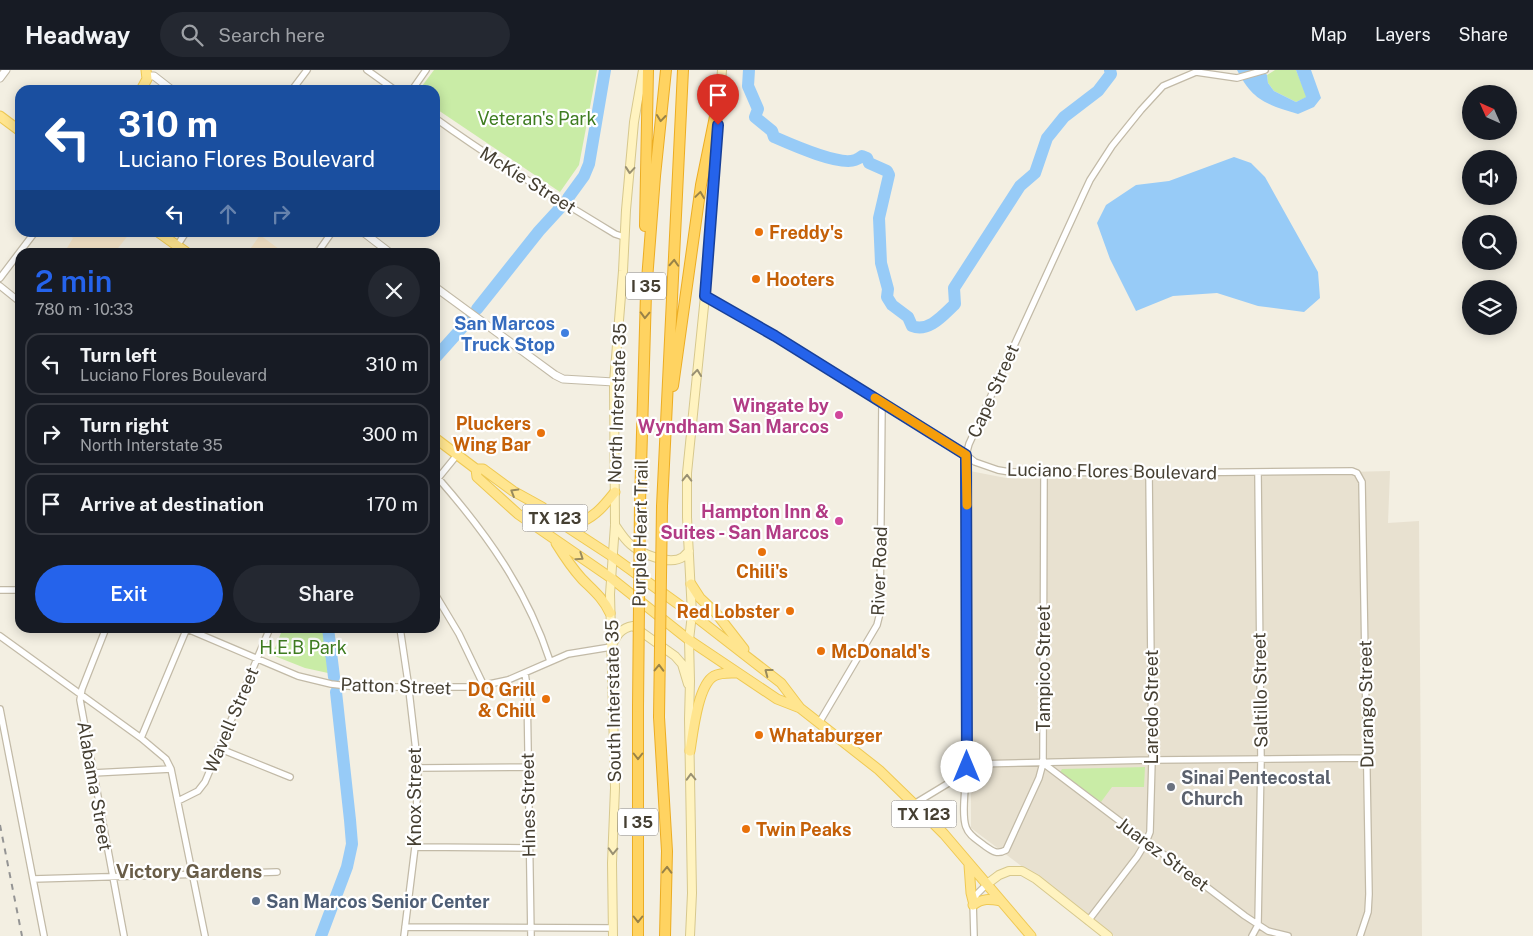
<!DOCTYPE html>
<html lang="en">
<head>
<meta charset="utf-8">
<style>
  :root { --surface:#171b24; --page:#242831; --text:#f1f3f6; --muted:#9ea1a6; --line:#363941; --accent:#2563eb }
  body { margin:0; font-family:"Public Sans",sans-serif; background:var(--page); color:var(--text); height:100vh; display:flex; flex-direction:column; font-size:19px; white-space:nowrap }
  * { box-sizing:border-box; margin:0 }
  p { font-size:16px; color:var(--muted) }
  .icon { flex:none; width:28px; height:28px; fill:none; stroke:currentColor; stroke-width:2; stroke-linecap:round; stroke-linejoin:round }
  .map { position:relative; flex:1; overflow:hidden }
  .drawer { position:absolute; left:15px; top:178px; width:425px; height:385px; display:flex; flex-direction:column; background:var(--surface); border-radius:15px; box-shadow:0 2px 12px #0003 }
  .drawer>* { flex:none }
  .top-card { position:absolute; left:15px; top:15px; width:425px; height:152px; border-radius:15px; box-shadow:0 2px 12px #0003; background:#1a4fa0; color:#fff; overflow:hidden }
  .needle { width:32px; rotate:315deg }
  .buttons { position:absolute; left:1462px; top:15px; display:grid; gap:10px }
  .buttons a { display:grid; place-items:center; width:55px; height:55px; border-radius:50%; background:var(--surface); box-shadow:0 2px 12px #0003; font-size:25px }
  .pin { position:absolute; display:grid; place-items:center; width:42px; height:42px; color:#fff; margin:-51px -21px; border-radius:50% 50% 50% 0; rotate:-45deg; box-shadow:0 0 5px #0007 }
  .pin .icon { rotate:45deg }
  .me { position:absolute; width:55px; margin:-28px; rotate:0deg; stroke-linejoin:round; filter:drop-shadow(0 0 4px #0008) }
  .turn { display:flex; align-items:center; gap:18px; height:105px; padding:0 20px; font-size:22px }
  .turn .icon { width:65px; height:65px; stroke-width:2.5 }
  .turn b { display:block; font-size:35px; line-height:42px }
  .lanes { display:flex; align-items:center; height:48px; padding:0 20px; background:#0003; justify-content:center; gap:25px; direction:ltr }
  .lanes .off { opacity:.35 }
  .round { display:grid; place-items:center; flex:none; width:52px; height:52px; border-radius:26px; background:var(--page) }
  .headline { display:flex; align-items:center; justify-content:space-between; height:85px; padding:0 20px }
  h1 { font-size:30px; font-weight:600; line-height:38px; color:var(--accent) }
  .cta { display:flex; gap:10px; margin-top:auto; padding:10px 20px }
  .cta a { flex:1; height:58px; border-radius:30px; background:var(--accent); color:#fff; font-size:20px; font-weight:600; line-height:58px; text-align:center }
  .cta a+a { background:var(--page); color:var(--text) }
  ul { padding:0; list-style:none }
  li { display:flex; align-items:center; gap:15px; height:62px; margin:0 10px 8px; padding:0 10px; border:2px solid var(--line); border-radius:15px }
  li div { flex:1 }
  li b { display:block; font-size:19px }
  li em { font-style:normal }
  header { display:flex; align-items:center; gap:30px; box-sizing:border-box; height:70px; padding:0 25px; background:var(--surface); border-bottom:1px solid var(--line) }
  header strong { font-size:24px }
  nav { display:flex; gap:28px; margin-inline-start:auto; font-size:18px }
  .search { width:350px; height:45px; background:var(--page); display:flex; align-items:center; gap:12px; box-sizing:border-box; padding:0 18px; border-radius:28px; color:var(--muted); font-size:19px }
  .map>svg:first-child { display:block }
</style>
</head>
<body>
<header>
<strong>Headway</strong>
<div class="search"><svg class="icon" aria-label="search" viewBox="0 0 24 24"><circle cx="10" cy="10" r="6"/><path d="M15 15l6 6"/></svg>Search here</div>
<nav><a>Map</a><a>Layers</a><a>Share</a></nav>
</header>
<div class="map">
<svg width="1533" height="866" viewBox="0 0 1533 866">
  <rect width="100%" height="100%" fill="#f3efe2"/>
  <path fill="#e8e1d0" d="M970 401 1006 408 1030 409 1390 401 1388 453 1419 451 1422 866H1114L971 758Z"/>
  <path fill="#f8e7ca" d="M64 163H130L115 182H67V178L73 168Z
    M260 165 283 182H248Z"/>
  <path fill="#c9eca6" d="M434 0H597L579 95 560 122 435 38V20H419Z
    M1275 0H1296L1307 27 1296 32 1274 21 1268 13 1267 5Z
    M281 558H323L328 603 305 598 272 585 283 558Z
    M1145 697 1144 717H1112L1101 732 1060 702 1062 699Z"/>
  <path fill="#97cbf7" d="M1237 0H1263L1267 5 1268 13 1274 21 1296 32 1306 27 1296 0H1311L1321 28 1314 37 1298 44C1266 34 1253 31 1237 0Z
    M1234 87 1251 93 1265 107 1318 202 1320 228 1304 242 1258 236 1217 223 1173 226 1136 241 1110 189 1097 153 1106 135 1136 115 1169 111Z"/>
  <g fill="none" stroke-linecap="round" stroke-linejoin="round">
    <path stroke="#97cbf7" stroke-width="12" d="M749 0 748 16 758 39 755 47 772 61 774 67C790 74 839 96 855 90 856 90 861 87 862 86L867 88 869 93 887 101 889 105 879 148 881 193 888 219 887 227 892 235 908 247 912 256C929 263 944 244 955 234L954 218 1020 116 1035 103 1047 68 1064 47 1098 21 1111 4 1110 0
      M568 128 584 106 589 94 605 0
      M477 239 539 161 561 137
      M435 288 469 250
      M328 558 334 607
      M321 866 347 797 352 774 350 750 336 622"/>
    <g stroke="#c2baa7" stroke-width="8">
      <path id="minor" d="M367 0 395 20
        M292 20 307 0
        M412 20 426 0
        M435 48C493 90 554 127 615 164L624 167
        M177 176 186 162
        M318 182 332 162
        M0 208 35 162
        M0 216 20 232
        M705 226 775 266 960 380 975 392 998 400 1010 402 1149 403 1352 401 1357 403 1362 412 1369 824 1368 842 1360 866
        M1044 403 1043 693 1039 708 1006 780C997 785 992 781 985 776 978 770 969 766 966 757 961 744 966 712 967 697L966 385 969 374 1083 125 1090 110 1112 76 1141 40 1163 16 1196 2 1237 8 1265 0
        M438 408C487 464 527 520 550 591
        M435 412 457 385
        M0 520H20
        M435 524 459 564 484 616
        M106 558 82 619 80 630 124 866
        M185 558 298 606 331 614 357 617H475L508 610 568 584 611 577
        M400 558 408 612 418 698 415 777 404 866
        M0 566 141 668 166 689 171 699 205 866
        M525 603 527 617 531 866
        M0 639 44 866
        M819 653 877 555 880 543 882 333
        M141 668 187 558
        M218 678 290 707
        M1043 693 1245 846 1268 861 1288 866
        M418 698 528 697
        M93 703 171 699
        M178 731 198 721 205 712 270 558
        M914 734 952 711 967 697 974 694 1152 690 1367 688
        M415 777 528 778
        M33 809 277 802
        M1088 851 1137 787 1146 772 1150 762 1152 690 1149 403
        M405 857 613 858
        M974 866 973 831 977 824 987 814
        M1252 866 1258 855 1261 690 1258 403"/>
    </g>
    <g stroke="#c2baa7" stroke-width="9">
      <path id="tertiary" d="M148 6H154L172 20
        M0 8 6 0
        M363 162 389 182
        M435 217 555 305 563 309 614 312"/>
    </g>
    <g stroke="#d7c88d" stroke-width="10">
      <path id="secondary" d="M720 25 722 0
        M615 455C620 462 624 469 630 474 641 484 670 496 683 487 685 485 687 483 689 481
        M612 575C617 565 621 558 633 556L675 586 682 594 688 614
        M987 814 999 805 1009 801H1022L1036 809 1108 866
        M613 866 612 793 615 718 610 524 615 455 614 312 623 201 626 140 634 52 643 0
        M690 866 692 823 689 649 690 611 689 570 692 544 687 447V403L705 226 718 52"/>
    </g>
    <g stroke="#efc954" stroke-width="11">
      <path id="primary" d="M141 20 147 9 146 0
        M0 46 20 61
        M158 162 186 182
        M435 368 476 399H483L513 421 542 437 564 455 613 487 692 544 781 613 800 638 879 700 914 734 944 764 1031 866
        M476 399 477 407 518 444 611 508 689 570 777 629 800 638
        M564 455C570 453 578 453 583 451 597 445 606 433 615 422
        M556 473C564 486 572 498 582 509 594 521 603 528 610 543
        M691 514 700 528 716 543 744 579
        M690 681C693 662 698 615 714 606 721 602 730 603 738 603
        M969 795 971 823 973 831
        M973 835C983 828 989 829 1001 831"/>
    </g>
    <g stroke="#ecad23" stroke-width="12">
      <path id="motorway" d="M645 156 648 0
        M673 316 701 115 720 22
        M640 433 646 223 655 106 666 0
        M662 436 683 0
        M638 637V866
        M659 647 667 781 665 866"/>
    </g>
    <use href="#minor" stroke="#fff" stroke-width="5.5"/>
    <use href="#tertiary" stroke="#fff" stroke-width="7"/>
    <use href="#secondary" stroke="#fff3c0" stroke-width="8"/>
    <use href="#primary" stroke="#ffe58f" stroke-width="9"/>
    <use href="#motorway" stroke="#ffd361" stroke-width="10"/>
    <path stroke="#949494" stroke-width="2" stroke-dasharray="6 6" stroke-linecap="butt" d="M0 755 22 866"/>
    <g stroke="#ecad23" stroke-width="12" stroke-linecap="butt">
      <path id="motorway-bridge" d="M638 637 640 433
        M659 647 662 436"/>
    </g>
    <use href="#motorway-bridge" stroke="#ffd361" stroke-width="10"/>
  </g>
  <defs><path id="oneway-chevron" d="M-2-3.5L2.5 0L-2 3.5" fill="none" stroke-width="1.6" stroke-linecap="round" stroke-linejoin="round" transform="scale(1.25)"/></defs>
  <g stroke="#998247">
    <use href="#oneway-chevron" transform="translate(661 48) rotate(96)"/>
    <use href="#oneway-chevron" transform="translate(700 125) rotate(-82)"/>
    <use href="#oneway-chevron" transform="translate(674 193) rotate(-87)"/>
    <use href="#oneway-chevron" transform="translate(645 245) rotate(92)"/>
    <use href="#oneway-chevron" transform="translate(659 598) rotate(-89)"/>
    <use href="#oneway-chevron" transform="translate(638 686) rotate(90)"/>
    <use href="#oneway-chevron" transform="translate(667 800) rotate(-89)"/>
    <use href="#oneway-chevron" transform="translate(638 849) rotate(90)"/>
  </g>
  <g stroke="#999072">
    <use href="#oneway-chevron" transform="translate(630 100) rotate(95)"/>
    <use href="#oneway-chevron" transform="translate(697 303) rotate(-84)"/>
    <use href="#oneway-chevron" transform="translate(687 408) rotate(-89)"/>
    <use href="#oneway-chevron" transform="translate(691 707) rotate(-92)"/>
    <use href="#oneway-chevron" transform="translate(613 781) rotate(92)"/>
  </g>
  <g stroke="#998a5c">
    <use href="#oneway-chevron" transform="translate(514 422) rotate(-149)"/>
    <use href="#oneway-chevron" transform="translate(580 487) rotate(34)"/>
    <use href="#oneway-chevron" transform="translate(768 602) rotate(-143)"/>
  </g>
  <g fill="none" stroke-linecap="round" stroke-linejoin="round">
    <g stroke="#184099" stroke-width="12">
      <path id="route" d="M718 55 705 226 775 266 966 385 967 697"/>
    </g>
    <use href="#route" stroke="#2563eb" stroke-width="9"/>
    <path stroke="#f59e0b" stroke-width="9" d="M875 328 966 385 967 435"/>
  </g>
  <g fill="#e8710a" stroke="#fff" stroke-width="2">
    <circle cx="759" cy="162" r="5"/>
    <circle cx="756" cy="209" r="5"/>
    <circle cx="541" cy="363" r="5"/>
    <circle cx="762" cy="482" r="5"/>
    <circle cx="790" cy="541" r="5"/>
    <circle cx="821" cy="581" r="5"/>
    <circle cx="546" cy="629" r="5"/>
    <circle cx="759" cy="665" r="5"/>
    <circle cx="746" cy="759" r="5"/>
  </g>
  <circle fill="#3f7fe0" stroke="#fff" stroke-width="2" cx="565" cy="263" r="5"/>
  <g fill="#d1479c" stroke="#fff" stroke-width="2">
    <circle cx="839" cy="345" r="5"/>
    <circle cx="839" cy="451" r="5"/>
  </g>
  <circle fill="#6b7280" stroke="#fff" stroke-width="2" cx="1171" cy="717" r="5"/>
  <circle fill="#5c6f8a" stroke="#fff" stroke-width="2" cx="256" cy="831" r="5"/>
  <g text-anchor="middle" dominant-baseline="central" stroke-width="4.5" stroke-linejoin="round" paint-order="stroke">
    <g fill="#fff" stroke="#7d7970" stroke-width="1">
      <rect x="626" y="202.5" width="40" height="27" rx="4"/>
      <rect x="522.5" y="434.5" width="65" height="27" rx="4"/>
      <rect x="891.5" y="730.5" width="65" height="27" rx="4"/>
      <rect x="618" y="738.5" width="40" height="27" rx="4"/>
    </g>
    <g font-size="16" font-weight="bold" fill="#453f32">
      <text x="646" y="216">I 35</text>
      <text x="555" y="448">TX 123</text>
      <text x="924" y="744">TX 123</text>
      <text x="638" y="752">I 35</text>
    </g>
    <g font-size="18" fill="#3e7c20" stroke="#fff">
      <text x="537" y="48">Veteran's Park</text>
      <text x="303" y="577">H.E.B Park</text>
    </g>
    <g font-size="18" fill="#453f32" stroke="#fff">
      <text transform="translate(528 110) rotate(32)">McKie Street</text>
      <text transform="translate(993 321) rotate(-66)">Cape Street</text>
      <text transform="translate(617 333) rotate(-88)">North Interstate 35</text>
      <text transform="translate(1112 401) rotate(1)">Luciano Flores Boulevard</text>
      <text transform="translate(640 463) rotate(-89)">Purple Heart Trail</text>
      <text transform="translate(879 501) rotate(-88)">River Road</text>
      <text transform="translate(1043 598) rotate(-90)">Tampico Street</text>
      <text transform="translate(396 616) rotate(2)">Patton Street</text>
      <text transform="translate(1260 620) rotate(-91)">Saltillo Street</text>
      <text transform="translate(613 631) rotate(-91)">South Interstate 35</text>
      <text transform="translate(1366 634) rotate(-91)">Durango Street</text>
      <text transform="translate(1151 637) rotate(-90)">Laredo Street</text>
      <text transform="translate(231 650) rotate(-67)">Wavell Street</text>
      <text transform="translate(95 716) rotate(80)">Alabama Street</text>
      <text transform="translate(414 727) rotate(-90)">Knox Street</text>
      <text transform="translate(528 735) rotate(-91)">Hines Street</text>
      <text transform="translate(1163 784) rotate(37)">Juarez Street</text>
    </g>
    <g font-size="18" font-weight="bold" fill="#c56008" stroke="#fff" text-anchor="start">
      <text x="769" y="162">Freddy's</text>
      <text x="766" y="209">Hooters</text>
      <text x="531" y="353" text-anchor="end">Pluckers<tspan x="531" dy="21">Wing Bar</tspan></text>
      <text x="762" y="501" text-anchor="middle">Chili's</text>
      <text x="780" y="541" text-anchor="end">Red Lobster</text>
      <text x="831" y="581">McDonald's</text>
      <text x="536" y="619" text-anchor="end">DQ Grill<tspan x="536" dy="21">&amp; Chill</tspan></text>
      <text x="769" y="665">Whataburger</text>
      <text x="756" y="759">Twin Peaks</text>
    </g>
    <g font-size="18" font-weight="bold" fill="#366cbe" stroke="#fff" text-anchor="end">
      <text x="555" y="253">San Marcos<tspan x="555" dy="21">Truck Stop</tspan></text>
    </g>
    <g font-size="18" font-weight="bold" fill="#b23c85" stroke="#fff" text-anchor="end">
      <text x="829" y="335">Wingate by<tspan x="829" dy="21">Wyndham San Marcos</tspan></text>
      <text x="829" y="441">Hampton Inn &amp;<tspan x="829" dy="21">Suites - San Marcos</tspan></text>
    </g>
    <g font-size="18" font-weight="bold" fill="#5b616d" stroke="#fff" text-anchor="start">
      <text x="1181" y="707">Sinai Pentecostal<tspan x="1181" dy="21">Church</tspan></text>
    </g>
    <g font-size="18" font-weight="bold" fill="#4e5e75" stroke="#fff" text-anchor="start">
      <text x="266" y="831">San Marcos Senior Center</text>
    </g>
    <g font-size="19" font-weight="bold" fill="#695d48" stroke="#fff">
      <text x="189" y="801">Victory Gardens</text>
    </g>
  </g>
</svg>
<div class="buttons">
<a><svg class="needle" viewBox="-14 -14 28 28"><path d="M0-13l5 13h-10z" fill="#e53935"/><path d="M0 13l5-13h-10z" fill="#9ea1a6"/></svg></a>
<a><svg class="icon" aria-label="sound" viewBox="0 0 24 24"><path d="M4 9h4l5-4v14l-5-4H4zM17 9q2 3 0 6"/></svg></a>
<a><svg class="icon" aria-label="search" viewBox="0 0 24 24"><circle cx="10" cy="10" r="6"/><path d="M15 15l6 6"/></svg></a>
<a><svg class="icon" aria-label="layers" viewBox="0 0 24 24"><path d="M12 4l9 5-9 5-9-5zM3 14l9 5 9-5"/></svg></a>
</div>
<div class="pin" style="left:718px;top:55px;background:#d93025"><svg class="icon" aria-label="arrive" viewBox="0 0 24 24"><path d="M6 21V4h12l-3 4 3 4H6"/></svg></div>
<svg class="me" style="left:967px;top:697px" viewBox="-20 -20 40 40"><circle r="19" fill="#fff"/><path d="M0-13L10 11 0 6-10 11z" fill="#2563eb"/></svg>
<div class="top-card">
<div class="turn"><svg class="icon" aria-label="left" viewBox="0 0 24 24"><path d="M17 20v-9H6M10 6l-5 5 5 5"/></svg><div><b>310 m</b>Luciano Flores Boulevard</div></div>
<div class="lanes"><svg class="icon" aria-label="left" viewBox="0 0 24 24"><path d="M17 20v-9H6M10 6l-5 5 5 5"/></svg><svg class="icon off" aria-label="ahead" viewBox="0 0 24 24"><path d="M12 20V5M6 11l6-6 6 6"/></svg><svg class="icon off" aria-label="right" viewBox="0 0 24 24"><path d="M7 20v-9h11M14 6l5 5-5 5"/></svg></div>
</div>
<section class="drawer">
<div class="headline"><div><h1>2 min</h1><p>780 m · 10:33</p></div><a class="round"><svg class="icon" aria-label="close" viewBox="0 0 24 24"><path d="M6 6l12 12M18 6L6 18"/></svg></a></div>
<ul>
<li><svg class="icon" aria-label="left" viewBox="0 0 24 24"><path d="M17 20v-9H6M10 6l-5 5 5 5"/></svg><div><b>Turn left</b><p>Luciano Flores Boulevard</p></div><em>310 m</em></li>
<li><svg class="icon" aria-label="right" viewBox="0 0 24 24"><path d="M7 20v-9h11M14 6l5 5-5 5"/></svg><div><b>Turn right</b><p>North Interstate 35</p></div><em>300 m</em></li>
<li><svg class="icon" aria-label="arrive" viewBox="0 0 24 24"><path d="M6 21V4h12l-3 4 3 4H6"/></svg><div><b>Arrive at destination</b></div><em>170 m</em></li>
</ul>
<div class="cta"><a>Exit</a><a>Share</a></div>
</section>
</div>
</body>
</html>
